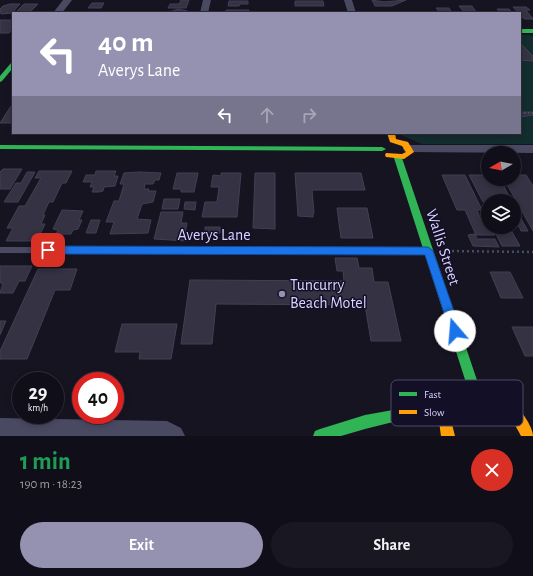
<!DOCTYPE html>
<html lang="en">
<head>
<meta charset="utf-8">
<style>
  :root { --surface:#100f19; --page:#191822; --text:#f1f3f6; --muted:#9c9ca2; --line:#302f38; --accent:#9591b1 }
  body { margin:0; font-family:"Alegreya Sans",sans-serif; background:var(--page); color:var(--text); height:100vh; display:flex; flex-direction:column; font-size:15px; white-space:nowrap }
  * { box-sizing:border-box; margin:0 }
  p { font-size:13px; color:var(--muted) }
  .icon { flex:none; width:22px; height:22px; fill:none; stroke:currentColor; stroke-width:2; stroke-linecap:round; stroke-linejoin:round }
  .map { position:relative; height:436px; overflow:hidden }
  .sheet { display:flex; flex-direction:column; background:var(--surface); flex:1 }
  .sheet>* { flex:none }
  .hud { position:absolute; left:12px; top:12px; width:509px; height:122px; border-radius:0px; box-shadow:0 2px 6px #0003,0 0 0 1px var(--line); background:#9591b1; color:#fff; overflow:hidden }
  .needle { width:26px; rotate:261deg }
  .buttons { position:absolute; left:481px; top:146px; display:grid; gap:8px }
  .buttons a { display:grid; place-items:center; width:40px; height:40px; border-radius:50%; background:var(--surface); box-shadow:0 2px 6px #0003,0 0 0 1px var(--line); font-size:20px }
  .speed { position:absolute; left:12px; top:372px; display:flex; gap:8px; font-size:20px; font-weight:700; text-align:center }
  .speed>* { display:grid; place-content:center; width:52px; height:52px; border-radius:50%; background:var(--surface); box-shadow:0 2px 6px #0003,0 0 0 1px var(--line); line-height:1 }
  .speed small { font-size:10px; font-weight:400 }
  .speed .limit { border:6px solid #d22; background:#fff; color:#111 }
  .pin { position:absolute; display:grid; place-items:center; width:34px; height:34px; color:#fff; margin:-17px; border-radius:8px; box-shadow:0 2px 6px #0006 }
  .me { position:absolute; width:44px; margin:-22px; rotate:342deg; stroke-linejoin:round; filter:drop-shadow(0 0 3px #0008) }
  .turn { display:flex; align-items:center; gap:14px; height:84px; padding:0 20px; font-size:18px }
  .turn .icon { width:52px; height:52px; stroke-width:2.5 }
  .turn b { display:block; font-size:28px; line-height:34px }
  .lanes { display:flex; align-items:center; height:38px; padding:0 20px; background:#0003; justify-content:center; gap:20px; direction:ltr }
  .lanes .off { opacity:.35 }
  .round { display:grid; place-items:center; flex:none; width:42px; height:42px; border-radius:21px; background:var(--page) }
  .overview { display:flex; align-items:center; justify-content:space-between; height:68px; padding:0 20px }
  h1 { font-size:24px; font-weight:600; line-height:30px; color:#1e9e55 }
  .cta { display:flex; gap:8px; margin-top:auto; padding:8px 20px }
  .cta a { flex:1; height:46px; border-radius:24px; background:var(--accent); color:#fff; font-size:16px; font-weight:600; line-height:46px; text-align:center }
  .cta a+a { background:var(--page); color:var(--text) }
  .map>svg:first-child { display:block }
</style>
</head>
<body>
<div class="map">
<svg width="533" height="436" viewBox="0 0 533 436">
  <rect width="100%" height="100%" fill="#161421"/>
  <path fill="#132c2d" d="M520 35H531L533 37V144H422L403 136 402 133H520Z"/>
  <path fill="#343243" stroke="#433f54" d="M181 0H189L186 8H168L170 4H179Z
    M372 0 384 2 406 0 392 6H375Z
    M229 1H248V4H240L239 6H228Z
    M295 1H323L324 6H295Z
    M92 3H104L101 8H88Z
    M10 4H20L12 13 1 14 0 9 3 6Z
    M24 4H38L29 13H15Z
    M459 6H472L477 13H460L464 12Z
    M513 7H526L530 10H526L533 19H524Z
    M436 8H449L452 13H440Z
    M178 9 187 11 167 13Z
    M497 9H509L513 13H500Z
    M226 10H249V13H225Z
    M0 20H13L11 27 13 29 9 33H0Z
    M520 43 533 56V61L520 60Z
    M11 106H13V123H0Z
    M520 112H533V115L520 117Z
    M3 169H22L10 189H0V172Z
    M39 171H72L66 183H62L53 202H49L43 215H45L41 224H45L37 241H6L13 228H7L19 206H25L41 178H35Z
    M96 171H116L114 176H118L115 186 104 187 103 191 99 192H92L94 187H90L92 182H83L86 175H95Z
    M27 172H35L18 202H4L16 183H21Z
    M139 172 161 173 159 180H155L153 184H145L144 189H149L148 191H156L153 202 142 204 137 219 151 220 148 233 110 234 114 222H106L114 201H119L124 184H120L124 173Z
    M177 173H198L194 192H181V189H173Z
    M221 173H241L237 217H202L205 202H217L219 187H211L213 175 221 176Z
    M255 173H275V229L253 228Z
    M295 173H361L365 190H312L314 213H313V217L298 216Z
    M442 175H465L482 210H477L481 220 488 221V227H491L495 235H476L465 210H457Z
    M469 175H488V179H500L510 198H504L505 201 483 202Z
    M514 175H526L533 186V231L504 179H514Z
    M164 199H180L178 209H162Z
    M185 202H196L195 210 184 209Z
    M337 208H367L373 238H341Z
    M514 208H515L528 231H521L519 226H514Z
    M62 210 83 211 79 220H82L78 229 73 230 71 234H56L58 230 53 229Z
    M161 212H183L181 223H187L185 233H188L187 241 154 239Z
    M91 220H100L96 233H86Z
    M205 227H220V233H205Z
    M495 232H512L520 246H502Z
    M475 234 477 239H495L499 247 473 246 468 235Z
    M335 258H357L359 268H372L374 282H388L401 341H371L365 305 216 304 212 344H181L190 280 344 281 343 271H337Z
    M0 266H32L25 281H19L13 293H0L3 283H0Z
    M38 269H77L70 290H55L27 359H0V351Z
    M490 272H510L523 298H501Z
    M0 321H6L0 335Z
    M122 324H177L171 359H139L140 352H115Z
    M512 327H533V356H525Z"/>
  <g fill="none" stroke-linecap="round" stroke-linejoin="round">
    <path stroke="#44505f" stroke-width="2" stroke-dasharray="1.5 2.5" stroke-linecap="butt" d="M520 113H533"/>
    <path stroke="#44505f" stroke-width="2.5" stroke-dasharray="2 3" stroke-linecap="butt" d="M447 251 533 252"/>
    <path fill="#4a4962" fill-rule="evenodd" d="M0 247 427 248 430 249 431 251 430 253 427 254 0 253Z"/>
    <path fill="#4a4962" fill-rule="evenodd" d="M63 0H72L62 13H53Z
      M203 0H211L208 13H200Z
      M344 0H352L356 13H348Z
      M410 145H533V153L405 152 403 149 405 146Z
      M0 418 167 421 181 428 185 436H0Z"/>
    <path fill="#30b455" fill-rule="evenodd" d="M520 29H533V33H520Z
      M13 62V68L2 81 0 82V76L11 63Z
      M0 145 382 147 386 149 382 151 0 149Z
      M395 156H398L402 158 481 392 479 396 475 398 471 396 469 392 394 158Z
      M393 410H445L450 411 451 416 450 421 445 422H393L365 429 341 436H313L315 431 320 429 365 415Z"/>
    <path fill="#ff9f0a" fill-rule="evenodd" d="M387 133H395L396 139 408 142 414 152 404 159 386 157 385 155 386 153 402 154 406 152 402 146 390 142Z
      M468 388C493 389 515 399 528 422 530 426 533 431 533 436H521C516 427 511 417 503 411 493 403 461 392 453 409 449 417 453 427 455 436H441C437 410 438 393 468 388Z"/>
  </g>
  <path fill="#1a73e8" stroke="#114b97" d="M48 246 428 247 433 251 461 331 459 334 455 336 451 334 425 255 48 254 43 250Z"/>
  <circle fill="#9591b1" stroke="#130f26" stroke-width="1.5" cx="282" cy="294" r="4"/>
  <g text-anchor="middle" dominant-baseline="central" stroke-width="3" stroke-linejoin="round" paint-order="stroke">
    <g font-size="16" fill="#d9d4ff" stroke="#130f26">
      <text x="214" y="235">Averys Lane</text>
      <text transform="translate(443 247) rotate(72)">Wallis Street</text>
    </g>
    <g font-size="16" fill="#d9d4ff" stroke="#130f26" text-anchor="start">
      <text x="290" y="285">Tuncurry<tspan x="290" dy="18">Beach Motel</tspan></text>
    </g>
  </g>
  <rect x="391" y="380" width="132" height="46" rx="6" fill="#130f26" stroke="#4e4a67" stroke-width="1"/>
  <rect x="399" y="392" width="18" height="4" fill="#30b455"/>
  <rect x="399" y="410" width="18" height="4" fill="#ff9f0a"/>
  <g font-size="11" fill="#d9d4ff">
    <text x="424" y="398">Fast</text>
    <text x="424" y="416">Slow</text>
  </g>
</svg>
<div class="buttons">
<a><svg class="needle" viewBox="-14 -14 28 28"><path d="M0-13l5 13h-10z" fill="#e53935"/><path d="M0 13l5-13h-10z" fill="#9c9ca2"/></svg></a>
<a><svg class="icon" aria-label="layers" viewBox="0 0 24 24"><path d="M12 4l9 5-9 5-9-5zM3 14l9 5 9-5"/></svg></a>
</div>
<div class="speed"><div>29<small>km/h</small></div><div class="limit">40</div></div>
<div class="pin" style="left:48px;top:250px;background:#d93025"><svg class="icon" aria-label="arrive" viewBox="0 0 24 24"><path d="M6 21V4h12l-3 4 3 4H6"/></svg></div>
<svg class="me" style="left:455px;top:331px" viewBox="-20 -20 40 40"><circle r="19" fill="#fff"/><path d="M0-13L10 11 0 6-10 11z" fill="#1a73e8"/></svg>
<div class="hud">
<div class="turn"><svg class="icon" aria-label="left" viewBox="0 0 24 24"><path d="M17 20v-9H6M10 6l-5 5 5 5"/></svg><div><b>40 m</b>Averys Lane</div></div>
<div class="lanes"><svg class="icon" aria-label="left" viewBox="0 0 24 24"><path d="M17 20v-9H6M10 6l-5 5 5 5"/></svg><svg class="icon off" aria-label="ahead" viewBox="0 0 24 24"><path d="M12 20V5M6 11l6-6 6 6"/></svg><svg class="icon off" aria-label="right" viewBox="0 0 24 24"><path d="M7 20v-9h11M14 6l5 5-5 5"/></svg></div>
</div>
</div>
<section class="sheet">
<div class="overview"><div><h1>1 min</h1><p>190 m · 18:23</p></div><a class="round" style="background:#d93025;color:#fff"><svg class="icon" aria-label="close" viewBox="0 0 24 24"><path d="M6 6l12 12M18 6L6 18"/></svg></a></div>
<div class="cta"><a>Exit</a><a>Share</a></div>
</section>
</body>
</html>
